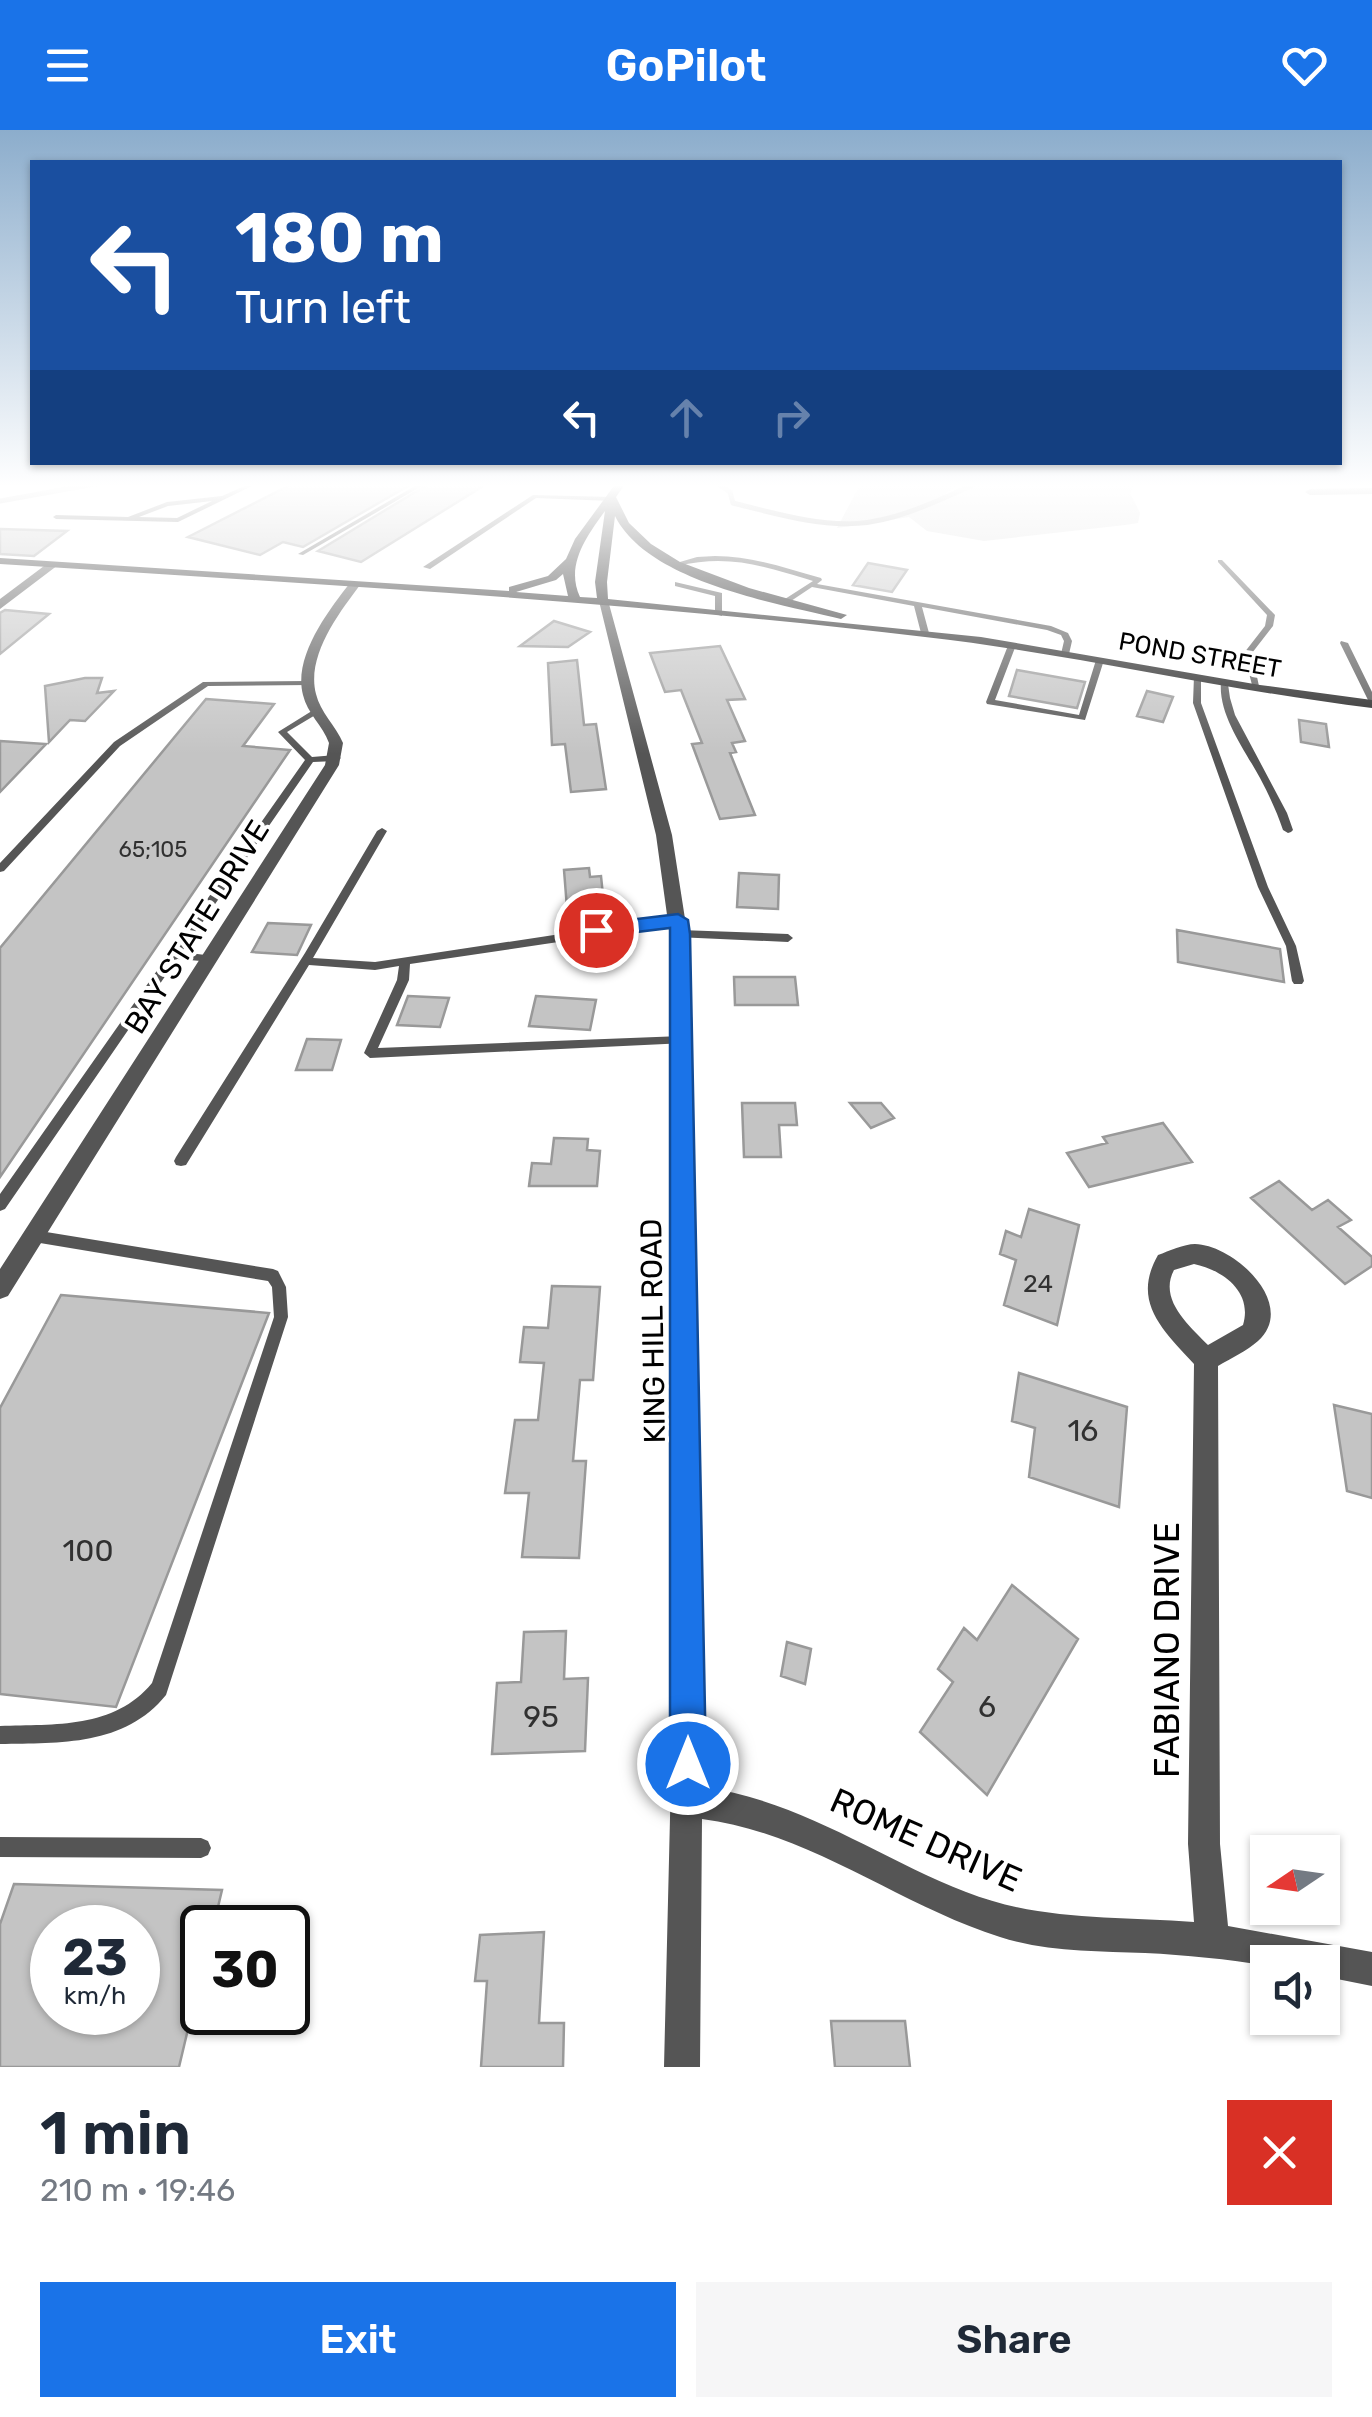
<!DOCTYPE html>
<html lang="en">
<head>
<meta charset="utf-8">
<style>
  :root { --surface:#fff; --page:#f6f6f7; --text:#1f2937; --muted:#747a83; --accent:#1a73e8 }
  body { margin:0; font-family:Rubik,sans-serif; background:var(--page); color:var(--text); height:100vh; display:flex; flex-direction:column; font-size:38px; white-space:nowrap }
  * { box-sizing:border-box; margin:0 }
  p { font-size:32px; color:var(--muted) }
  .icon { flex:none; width:55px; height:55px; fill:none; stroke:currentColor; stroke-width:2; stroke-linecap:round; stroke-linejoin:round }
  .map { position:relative; height:1937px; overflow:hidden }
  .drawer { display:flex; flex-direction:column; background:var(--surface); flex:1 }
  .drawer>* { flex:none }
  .top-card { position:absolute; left:30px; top:30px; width:1312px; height:305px; border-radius:0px; box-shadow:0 2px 8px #0004; background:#1a4fa0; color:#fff; overflow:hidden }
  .needle { width:65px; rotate:257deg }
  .tools { position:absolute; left:1250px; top:1705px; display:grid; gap:20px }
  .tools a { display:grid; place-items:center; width:90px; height:90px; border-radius:0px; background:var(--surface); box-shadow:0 2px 8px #0004; font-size:50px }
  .speed { position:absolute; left:30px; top:1775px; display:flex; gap:20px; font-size:50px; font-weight:700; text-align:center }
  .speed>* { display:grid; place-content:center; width:130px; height:130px; border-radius:50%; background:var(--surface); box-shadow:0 2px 8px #0004; line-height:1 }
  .speed small { font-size:25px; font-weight:400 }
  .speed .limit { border:5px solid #111; border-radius:15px; background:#fff; color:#111 }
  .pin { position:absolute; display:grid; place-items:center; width:85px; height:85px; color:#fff; margin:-42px; border:5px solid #fff; border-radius:50%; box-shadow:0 2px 10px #0007 }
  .me { position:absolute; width:110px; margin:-55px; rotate:0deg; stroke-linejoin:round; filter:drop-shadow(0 0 8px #0008) }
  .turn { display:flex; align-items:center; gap:35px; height:210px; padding:0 40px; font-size:45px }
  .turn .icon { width:130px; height:130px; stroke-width:2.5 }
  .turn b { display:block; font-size:70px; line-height:85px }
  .lanes { display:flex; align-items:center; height:95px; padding:0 40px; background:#0003; justify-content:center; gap:50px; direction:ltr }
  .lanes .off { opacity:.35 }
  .round { display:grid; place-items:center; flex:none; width:105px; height:105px; border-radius:0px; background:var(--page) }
  .summary { display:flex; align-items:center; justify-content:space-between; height:170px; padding:0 40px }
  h1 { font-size:60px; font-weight:600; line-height:75px }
  .action { display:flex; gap:20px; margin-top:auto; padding:20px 40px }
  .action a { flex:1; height:115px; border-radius:0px; background:var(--accent); color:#fff; font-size:40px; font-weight:600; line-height:115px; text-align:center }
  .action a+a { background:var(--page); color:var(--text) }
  header { display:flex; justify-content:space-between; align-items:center; height:130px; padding:0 40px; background:var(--accent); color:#fff; font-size:45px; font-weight:600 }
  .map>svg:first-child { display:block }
</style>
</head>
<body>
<header><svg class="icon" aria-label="menu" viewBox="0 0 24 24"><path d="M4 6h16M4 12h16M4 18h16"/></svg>GoPilot<svg class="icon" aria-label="heart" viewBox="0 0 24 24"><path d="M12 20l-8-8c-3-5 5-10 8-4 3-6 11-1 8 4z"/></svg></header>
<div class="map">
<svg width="1372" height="1937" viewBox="0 0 1372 1937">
  <rect width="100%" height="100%" fill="#fff"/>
  <path fill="#dcdcdc" d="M861 353H960L944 365 969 353H1135L1130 363 1140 383 1138 393 1125 395 984 411 927 401 909 387 837 398Z"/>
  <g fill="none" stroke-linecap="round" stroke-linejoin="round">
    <path stroke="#a3a3a3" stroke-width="5" d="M717 353 730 362 733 373C849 403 868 404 977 353
      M0 371 100 353"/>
  </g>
  <path fill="#c4c4c4" stroke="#999" stroke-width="2.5" fill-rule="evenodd" d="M294 353H413L303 417 283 412 260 425 188 407Z
    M430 353H488L361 432 318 421Z
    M0 399 67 401 34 426 0 424Z
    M868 433 907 440 892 462 853 455Z
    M5 480 49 484 0 524V483Z
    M554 491 590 502 568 517 520 516Z
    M720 516 745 569 727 570 745 611 732 613 736 622 730 623 755 685 720 689 692 614 702 613 681 560 665 562 650 523Z
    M577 530 584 595 596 594 606 659 571 662 565 614 552 615 548 533Z
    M1017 540 1085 552 1077 578 1009 566Z
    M85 548H102L97 563 114 561 85 591 70 590 49 612 45 556Z
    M1147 561 1173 567 1163 592 1137 586Z
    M206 569 274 574 243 616 290 620 0 1047V818Z
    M1299 590 1326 594 1329 617 1301 612Z
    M0 611 46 614 0 662Z
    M589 738 590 747 601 746 604 775 567 778 564 740Z
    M739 743 779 745 778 779 737 777Z
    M268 793 311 795 297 825 252 822Z
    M1177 800 1280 819 1284 852 1178 832Z
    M734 847H795L798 875H735Z
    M408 866 449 868 440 897 397 895Z
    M536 866 596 870 590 900 529 896Z
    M307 909 341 910 332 940H296Z
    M742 973H795L797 995H779L781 1027H744Z
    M850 973H881L894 988 871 998Z
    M1163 993 1192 1032 1089 1057 1067 1023 1107 1013 1103 1007Z
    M554 1008 588 1009 587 1020 600 1021 597 1056H529L532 1033 551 1034Z
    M1279 1051 1312 1080 1328 1070 1351 1090 1338 1097 1372 1127V1136L1345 1154 1251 1068Z
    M1029 1079 1079 1095 1057 1195 1004 1175 1016 1130 1000 1124 1006 1101 1021 1107Z
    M552 1156 600 1157 593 1250H580L573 1331H586L579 1428 522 1427 529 1363H505L515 1290H538L544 1233 520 1232 524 1197 548 1198Z
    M61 1165 269 1183 116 1577 0 1564V1278Z
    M1019 1243 1127 1277 1119 1377 1029 1347 1035 1298 1012 1291Z
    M1334 1275 1372 1284V1368L1347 1361Z
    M1012 1455 1078 1509 987 1665 920 1602 953 1552 938 1539 964 1498 977 1510Z
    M566 1501 564 1549 588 1548 585 1621 492 1624 497 1553 521 1552 524 1502Z
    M787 1512 811 1519 805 1554 781 1546Z
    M14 1754 222 1760 213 1798H202V1840L179 1937H0V1794ZM52 1798H138V1882H52Z
    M544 1802 539 1893H564L563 1937H481L487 1851H475L480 1805Z
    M831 1891H905L910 1937H835Z"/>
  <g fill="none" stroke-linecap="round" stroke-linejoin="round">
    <path fill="#555" fill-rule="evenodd" d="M251 353H258L178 392 56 389 53 387 56 385 128 387 167 372 222 366ZM212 371 177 388 139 387 168 376Z
      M420 353H427L303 425 298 424Z
      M533 365 612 367 615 369 612 371 536 368 430 439 423 437Z
      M715 426C752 426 785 438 821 448L822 450 817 454 1051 496 1068 503 1072 511 1069 524 1065 526 1061 524 1064 511 1061 505 1047 500 922 477 929 503 925 505 921 503 914 476 812 457 788 473 784 471 785 469 813 451C762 436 730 424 677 436L673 434 697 427Z
      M1218 430H1222L1275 485 1273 496 1252 523 1260 561 1253 559 1244 523 1265 496 1267 485 1218 432Z
      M675 452 722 463V486L715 484V466L675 456Z
      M1341 511 1348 513 1372 562V573L1368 570 1340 513Z
      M1009 513 1016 515 995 570 1079 585 1096 530 1103 528 1104 530 1085 590 987 574 986 572Z
      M1194 546 1201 548V573L1268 757 1296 816 1304 851 1302 854H1294L1292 851 1286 816 1258 757 1193 573Z
      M307 551H310V555L208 556 120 616 4 741 0 742V733L114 612 203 552Z
      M1221 552 1228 554 1230 568 1235 585 1287 683 1293 700 1291 702 1288 703 1283 700C1277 682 1269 665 1260 648 1245 620 1218 585 1221 552Z
      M315 579 322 581 287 602 312 627 336 625 341 628 336 631 313 632 182 822 213 826 215 829 213 832 177 829 5 1079 0 1081V1064L305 630 278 602Z
      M382 698 387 701 313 828 375 832 679 786 684 790 679 794 410 834 409 850 378 918 682 906 686 907 688 910 686 913 370 928 364 923 397 850 399 836 375 840 309 835 186 1035 181 1036 176 1035 174 1031 176 1027 305 823 377 701Z
      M680 800 788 804 793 808 788 812 676 807 675 804 676 801Z
      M34 1100 273 1139 278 1141 286 1157 288 1187 166 1565C125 1616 60 1613 0 1614V1596C55 1594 114 1599 152 1553L274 1187 272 1157 268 1151 34 1112 29 1110 27 1106 29 1102Z
      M0 1707 201 1708 208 1711 211 1718 208 1725 201 1728 0 1727Z"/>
    <path fill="#555" fill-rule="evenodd" d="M1372 358V364L1310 365 1305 362 1310 359Z
      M48 433 58 435 0 479V469Z
      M350 453 360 455C339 483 306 526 316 564 320 582 336 596 343 613L339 635 8 1166 0 1169V1139L325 635 329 613C323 596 307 583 303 565 293 527 328 481 350 453Z
      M599 471 609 474 672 705 690 821 704 1522 702 1657C800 1670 877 1727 966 1762 1039 1791 1116 1786 1194 1792L1188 1714 1194 1234C1163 1200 1131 1172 1158 1125 1169 1121 1184 1114 1195 1114 1235 1115 1298 1175 1258 1211 1247 1221 1231 1228 1218 1236L1220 1714 1228 1796 1372 1822V1856L1322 1846V1832H1268V1836C1227 1829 1186 1825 1145 1823 1097 1821 1047 1822 1000 1807 898 1775 811 1703 702 1689L700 1937H664L674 1522 672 821 656 705ZM1194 1134C1223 1140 1253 1162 1243 1195L1208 1215C1190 1196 1158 1170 1174 1140Z"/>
    <path fill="#222" fill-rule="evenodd" d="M616 353H626L616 367 629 393 651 414 680 432 749 458 847 485 841 489C776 473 648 452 615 386L607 452 608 469 981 507 1260 555 1372 570V578C1222 560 1075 524 925 507 617 470 310 454 0 434V428L509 461V457L548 446 566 429 575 409ZM605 381 595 452 597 468 580 467C565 435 587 406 605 381ZM563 444 568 466 516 462 556 450Z"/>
  </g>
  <linearGradient id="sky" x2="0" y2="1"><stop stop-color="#8cadcc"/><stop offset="0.57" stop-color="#fff"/><stop offset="1" stop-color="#fff" stop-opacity="0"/></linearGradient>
  <rect width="1372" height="624" fill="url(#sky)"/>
  <path fill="#1a73e8" stroke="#114b97" stroke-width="2.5" d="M678 784 688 790 690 804 706 1634 700 1646 688 1651 676 1646 670 1634V798L596 807 586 800 596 794Z"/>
  <g text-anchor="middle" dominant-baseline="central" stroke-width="8" stroke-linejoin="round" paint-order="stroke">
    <g font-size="22" fill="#313131">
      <text x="153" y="719">65;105</text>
    </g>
    <g font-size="25" fill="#000" stroke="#fff">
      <text transform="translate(1200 525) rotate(10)">POND STREET</text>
    </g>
    <g font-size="25" fill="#313131">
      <text x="1038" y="1153">24</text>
    </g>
    <g font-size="30" fill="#000" stroke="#fff">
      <text transform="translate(197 797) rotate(-58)">BAY STATE DRIVE</text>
      <text transform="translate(653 1201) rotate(-91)">KING HILL ROAD</text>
    </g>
    <g font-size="30" fill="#313131">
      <text x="1083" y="1301">16</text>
      <text x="88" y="1421">100</text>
      <text x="987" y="1577">6</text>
      <text x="541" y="1587">95</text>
    </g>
    <g font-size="35" fill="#000" stroke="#fff">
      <text transform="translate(1167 1520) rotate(-90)">FABIANO DRIVE</text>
      <text transform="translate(926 1710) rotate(24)">ROME DRIVE</text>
    </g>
  </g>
</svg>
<div class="tools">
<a><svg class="needle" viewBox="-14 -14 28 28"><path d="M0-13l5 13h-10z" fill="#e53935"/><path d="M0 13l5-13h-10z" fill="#747a83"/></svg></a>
<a><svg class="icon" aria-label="sound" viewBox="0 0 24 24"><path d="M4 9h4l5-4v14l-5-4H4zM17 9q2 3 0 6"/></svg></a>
</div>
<div class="speed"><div>23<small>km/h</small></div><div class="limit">30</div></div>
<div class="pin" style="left:596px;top:800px;background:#d93025"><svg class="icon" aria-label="arrive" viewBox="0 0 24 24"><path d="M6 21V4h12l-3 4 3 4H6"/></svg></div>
<svg class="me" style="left:688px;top:1634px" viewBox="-20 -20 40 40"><circle r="17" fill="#1a73e8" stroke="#fff" stroke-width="3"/><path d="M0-11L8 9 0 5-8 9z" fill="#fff"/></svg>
<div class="top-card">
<div class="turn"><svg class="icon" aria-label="left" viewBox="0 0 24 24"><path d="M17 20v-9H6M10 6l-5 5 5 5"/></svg><div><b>180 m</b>Turn left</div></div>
<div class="lanes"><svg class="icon" aria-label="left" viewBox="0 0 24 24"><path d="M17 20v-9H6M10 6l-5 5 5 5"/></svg><svg class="icon off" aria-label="ahead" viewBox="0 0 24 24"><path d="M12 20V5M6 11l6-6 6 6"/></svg><svg class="icon off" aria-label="right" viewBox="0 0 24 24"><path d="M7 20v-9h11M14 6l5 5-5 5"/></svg></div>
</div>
</div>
<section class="drawer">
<div class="summary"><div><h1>1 min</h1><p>210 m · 19:46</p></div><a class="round" style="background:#d93025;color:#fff"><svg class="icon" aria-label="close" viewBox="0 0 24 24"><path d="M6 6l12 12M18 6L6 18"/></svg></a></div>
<div class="action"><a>Exit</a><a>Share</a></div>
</section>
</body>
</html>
